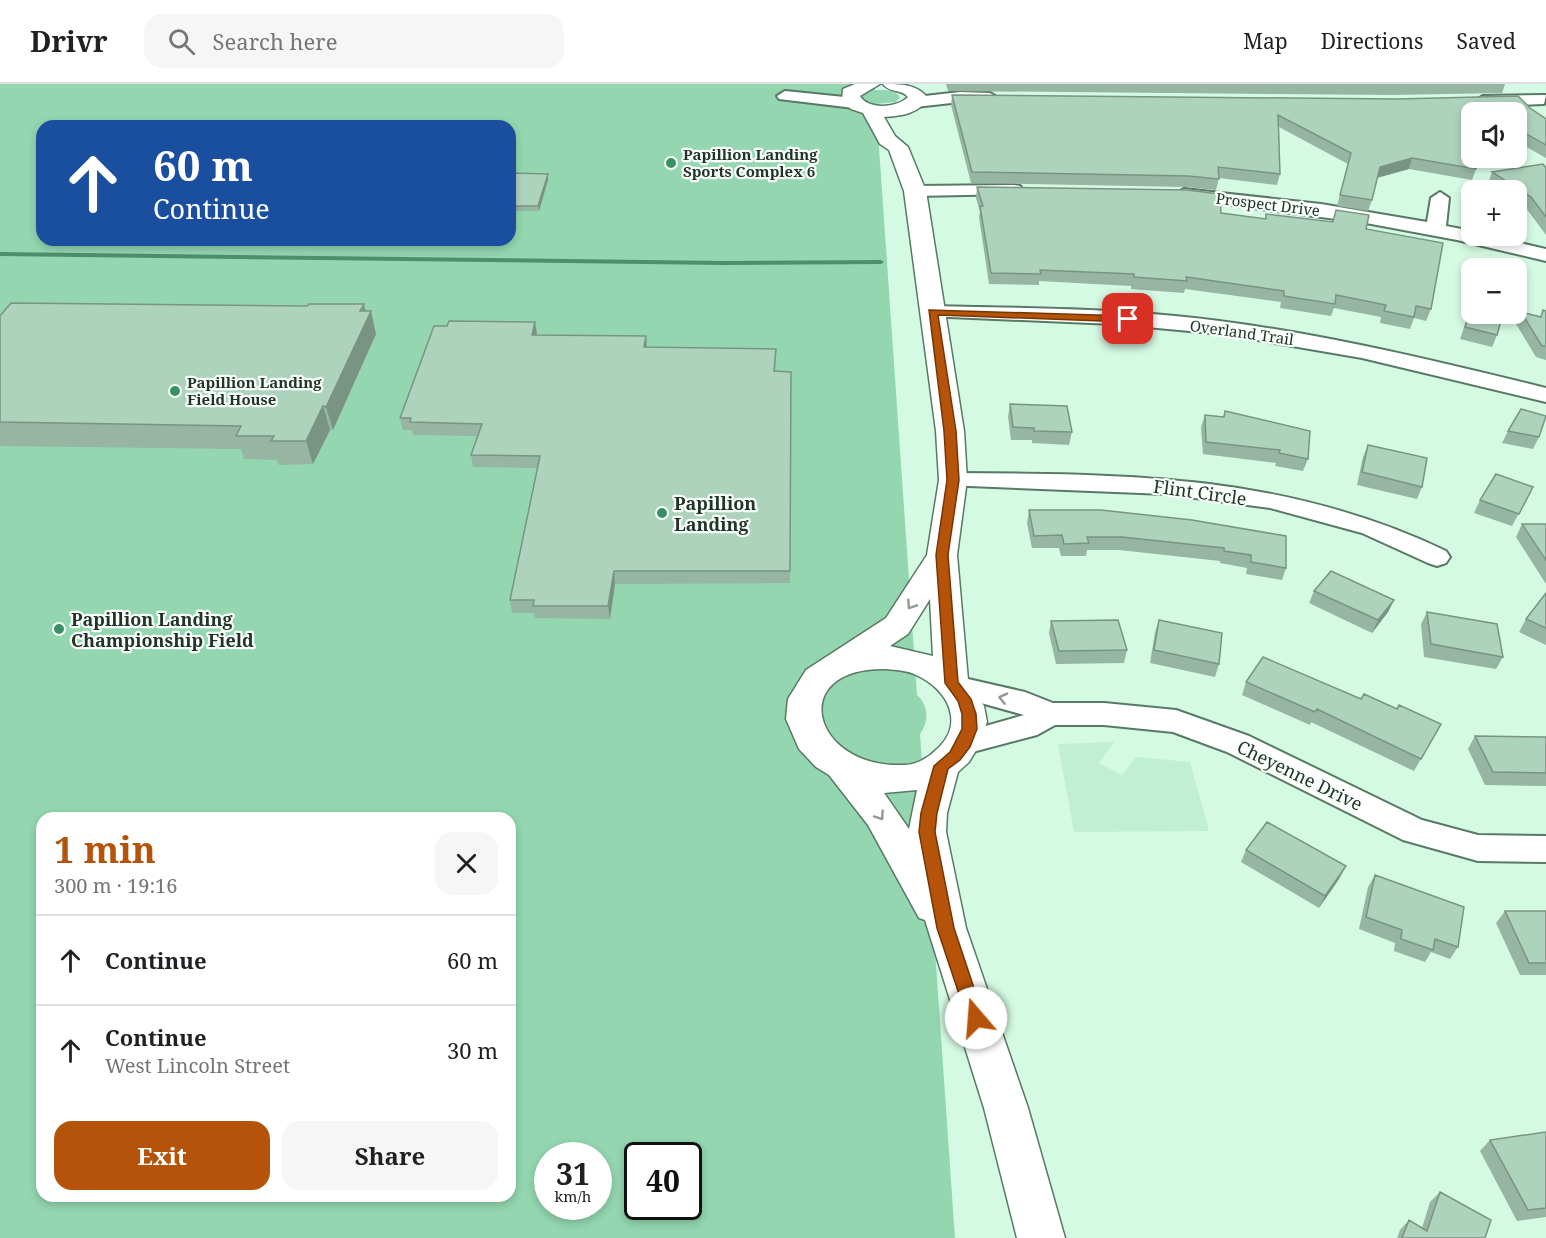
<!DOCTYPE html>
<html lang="en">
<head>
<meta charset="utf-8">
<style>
  :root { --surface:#fff; --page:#f6f6f6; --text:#202124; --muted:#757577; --line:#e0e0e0; --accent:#b45309 }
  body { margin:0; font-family:"Noto Serif",serif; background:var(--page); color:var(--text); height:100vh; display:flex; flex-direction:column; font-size:22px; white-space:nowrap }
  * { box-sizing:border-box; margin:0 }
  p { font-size:20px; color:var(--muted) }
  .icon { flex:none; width:33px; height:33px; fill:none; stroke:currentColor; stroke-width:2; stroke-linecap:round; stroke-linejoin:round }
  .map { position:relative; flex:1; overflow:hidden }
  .panel { position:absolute; left:36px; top:728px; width:480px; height:390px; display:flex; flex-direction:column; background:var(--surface); border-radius:18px; box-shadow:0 3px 9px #0003 }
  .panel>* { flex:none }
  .hud { position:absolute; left:36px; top:36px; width:480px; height:126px; border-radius:18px; box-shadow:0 3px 9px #0003; background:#1a4fa0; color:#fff; overflow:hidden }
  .fabs { position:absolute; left:1461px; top:18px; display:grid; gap:12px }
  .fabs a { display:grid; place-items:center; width:66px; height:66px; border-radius:12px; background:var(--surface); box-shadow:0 3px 9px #0003; font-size:30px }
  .speed { position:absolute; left:534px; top:1058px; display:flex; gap:12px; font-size:30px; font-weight:700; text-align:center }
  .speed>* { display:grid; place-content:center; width:78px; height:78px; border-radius:50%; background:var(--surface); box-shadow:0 3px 9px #0003; line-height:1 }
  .speed small { font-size:15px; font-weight:400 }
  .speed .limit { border:3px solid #111; border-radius:9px; background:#fff; color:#111 }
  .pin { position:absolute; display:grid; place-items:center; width:51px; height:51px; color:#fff; margin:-26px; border-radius:12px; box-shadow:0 3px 9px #0006 }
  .me { position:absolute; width:66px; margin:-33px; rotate:342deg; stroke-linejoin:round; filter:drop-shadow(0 0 4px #0008) }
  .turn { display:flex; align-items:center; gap:21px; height:126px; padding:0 18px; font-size:27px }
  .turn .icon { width:78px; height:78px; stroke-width:2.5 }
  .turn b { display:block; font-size:42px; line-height:51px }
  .round { display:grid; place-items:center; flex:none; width:63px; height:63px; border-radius:18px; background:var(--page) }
  .head { display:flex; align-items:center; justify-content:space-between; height:102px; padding:0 18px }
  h1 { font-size:36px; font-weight:700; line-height:45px; color:var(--accent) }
  .primary-button { display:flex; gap:12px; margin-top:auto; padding:12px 18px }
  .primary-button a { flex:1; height:69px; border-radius:18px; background:var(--accent); color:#fff; font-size:24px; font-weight:700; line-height:69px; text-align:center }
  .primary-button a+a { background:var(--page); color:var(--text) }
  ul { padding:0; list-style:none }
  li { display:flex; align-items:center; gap:18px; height:90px; padding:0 18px; border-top:2px solid var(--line) }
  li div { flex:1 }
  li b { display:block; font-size:22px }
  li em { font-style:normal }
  header { display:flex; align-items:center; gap:36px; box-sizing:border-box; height:84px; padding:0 30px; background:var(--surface); border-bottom:2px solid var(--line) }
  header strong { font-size:28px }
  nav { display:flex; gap:33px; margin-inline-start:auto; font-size:21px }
  .search { width:420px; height:54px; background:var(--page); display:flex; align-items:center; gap:15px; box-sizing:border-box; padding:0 21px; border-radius:18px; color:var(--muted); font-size:22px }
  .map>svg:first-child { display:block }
</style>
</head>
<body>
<header>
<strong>Drivr</strong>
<div class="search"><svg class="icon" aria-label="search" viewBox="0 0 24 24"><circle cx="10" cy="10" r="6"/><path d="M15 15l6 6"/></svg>Search here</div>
<nav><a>Map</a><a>Directions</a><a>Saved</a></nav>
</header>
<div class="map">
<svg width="1546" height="1154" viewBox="0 0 1546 1154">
  <rect width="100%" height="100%" fill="#d5fae3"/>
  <path fill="#c2eed4" d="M1114 658 1099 679 1122 691 1136 673 1190 678 1209 747 1074 748 1058 660Z"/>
  <path fill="#93d6af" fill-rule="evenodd" d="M0 0H874L875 6C884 6 894 5 900 13L896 18 876 20 917 611C929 622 929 637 920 650L955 1154H0ZM42 42H510V156H42ZM42 734H510V1112H42ZM548 1071H598V1122H548ZM638 1071H688V1122H638Z"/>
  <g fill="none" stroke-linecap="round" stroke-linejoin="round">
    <path fill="#4d8f6c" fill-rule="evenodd" d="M0 168 724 177 881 176 884 178 881 180 724 181 0 172Z"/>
    <g stroke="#577965" stroke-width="4">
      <path id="street" d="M785 7 854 14 862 19 854 24 779 15 777 12Z
        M960 8 990 9 998 14 990 19 960 18 916 23 908 18 916 13Z
        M1546 11 1544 20 1483 22 1475 17 1483 12Z
        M1014 101 1020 102 1023 106 1020 110 915 112 906 107 915 102Z
        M1184 105 1321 120 1427 138 1431 114 1440 108 1449 114 1446 142 1472 147V152H1490L1546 165V177L1457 156 1366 139 1178 114 1175 110Z
        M933 222C1014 224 1094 224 1175 232 1300 244 1424 274 1546 304V318L1362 274 1222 250 1114 240 926 232 923 228 926 224Z
        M953 389C1128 390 1285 390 1446 467L1450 473 1446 479 1437 482 1428 479 1362 449 1270 424 1165 410 944 401 941 396 944 391Z
        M955 592 1025 608 1053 619H1104L1176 626 1249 652 1422 736 1478 751 1546 752V778L1478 777 1403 756 1227 668 1173 648 1104 641H1055L1037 651 965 670 954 667 950 659 954 651 1024 631 945 609 940 602 945 595Z"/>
    </g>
    <g stroke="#577965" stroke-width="3">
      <path id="secondary" d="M855 0H880L860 12C868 26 897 24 908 13 902 5 889 9 883 0 901 0 916 0 927 13 921 30 900 32 884 33L895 52 908 63 926 107 964 347 967 396 957 471 968 596 984 622 987 638 978 663 969 678 958 688 947 729 946 748 966 844 1028 1024 1065 1154H1017L984 1024 925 836 919 834 868 741 829 691 816 683 799 665 786 635 788 615 806 586 886 534 927 471 939 396 936 347 904 107 889 66 880 60 863 29 851 25 842 17 843 5ZM930 515 933 572 890 562 908 550ZM885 585C895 586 907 586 916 591 948 605 966 640 936 666 928 674 916 681 904 681 812 685 785 584 885 585ZM917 706 909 745 884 709Z"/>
    </g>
    <use href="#street" fill="#fff" fill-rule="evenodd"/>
    <use href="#secondary" fill="#fff" fill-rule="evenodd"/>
  </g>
  <path fill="#96b5a2" d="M946 0H1505L1502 9 1394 11 948 7Z
    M952 11 1530 24 1546 35V74L1516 57V28H1472L1476 85 1472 96 1409 85 1377 94 1372 116 1368 127 1337 122 1348 80 1279 43 1280 90 1277 101 1219 94 1216 106 1185 103 971 99 951 21Z
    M1546 84V151L1526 124 1516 118V106H1499L1488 99 1492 88Z
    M510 89 548 90V96L539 127H510Z
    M977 103 1221 129 1265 135 1266 130 1333 138 1336 126 1366 145 1431 225 1426 237 1414 234 1410 245 1380 239 1381 233 1334 224 1331 232 1280 224 1281 218 1185 205 1184 209 1131 205V202L1039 197V201L989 200 979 133 980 128 976 114Z
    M364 220 365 227 376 250 333 346H330L313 380 279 381 277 376 244 375 241 365 0 362V232Z
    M1472 220 1497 251 1492 263 1460 255Z
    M1543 226 1546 227V276L1536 273 1516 240 1521 228 1540 233Z
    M535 238 537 251 776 277 775 287 791 288 790 499 615 500 610 535 535 534 534 529H512L510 516 537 384 473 383 471 371 477 352 413 351 412 346H403L400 334 447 242Z
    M1010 320 1072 348 1069 361 1032 359V356H1011L1008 333Z
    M1225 327 1308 375 1303 387 1275 382 1276 379 1203 370 1201 343 1205 331 1223 333Z
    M1508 347 1539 353 1533 365 1502 359Z
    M1368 361 1422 403 1417 415 1357 401 1363 373Z
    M1533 403 1512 442 1474 429 1480 416Z
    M1029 426 1192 436 1286 484 1282 496 1246 490 1247 484 1220 479V477L1119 466H1087L1086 472H1061L1059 464H1032L1027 439Z
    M1522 440H1546V500L1516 453Z
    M1314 507 1394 516 1388 528 1372 549 1309 519Z
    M1546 509V561L1519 548 1526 535Z
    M1427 528 1503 573 1496 585 1424 573 1421 540Z
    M1159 536 1219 580 1215 593 1150 579 1155 548Z
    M1051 537 1127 566 1124 579 1056 580 1049 549Z
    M1246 598 1361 615 1397 625 1441 640 1414 687 1311 638 1310 641 1242 611Z
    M1475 652 1546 653V702L1485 701 1468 665Z
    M1246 766 1339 795 1319 824 1241 778Z
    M1375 791 1458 863 1450 875 1431 868 1425 878 1394 867 1395 859 1359 845 1368 803Z
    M1505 827H1546V891H1520L1496 839Z
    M1546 1048V1133L1517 1137 1480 1067 1490 1056Z
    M1440 1108 1485 1154H1397L1400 1146 1409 1136 1422 1144 1430 1118Z"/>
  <path fill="#7a9484" d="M1412 74 1409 85 1376 94 1380 83Z
    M548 90V96L539 127 538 122Z
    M364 220 367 235 371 227 376 250 333 346 326 323Z
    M535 238 537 250 533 263 532 251Z
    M646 252 647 264 644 263Z
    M323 322 330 346 313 380 306 357Z
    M614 487 615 500 610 535 608 522Z
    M1394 516 1388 528 1372 549 1378 536Z
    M1346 782 1339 795 1319 824 1325 812Z"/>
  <path fill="#aed3bc" stroke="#7a9484" stroke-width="1.5" d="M952 11 1397 15 1518 12 1530 24 1546 35V61L1516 44V28H1489L1484 26V28H1472V74H1478L1476 85 1412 74 1380 83 1372 116 1340 111 1351 69 1278 31 1280 90 1218 83 1219 95 1188 92 972 88Z
    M1543 80 1546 84V133L1531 113 1492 88Z
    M510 89 548 90 538 122H510Z
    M977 103 1187 106 1220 110 1221 129 1266 135V130L1333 138 1336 126 1369 131 1366 145 1443 159 1431 225 1416 222 1414 233 1384 227 1386 221 1336 211 1335 220 1284 212V207L1186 193 1187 197 1134 193V190L1040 186 1041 190 991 189 980 122H983Z
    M11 219 307 222 309 220H364L360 227H371L326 323 323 322 306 357H271L274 352H236L241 342 0 338V232Z
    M1472 221V230H1503L1497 251 1465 243Z
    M1543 226 1546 227V262H1542L1521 228 1541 233Z
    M449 237 535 238 532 251 646 252 644 263 776 265 774 287 791 288 790 487H614L608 522H533L534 516H510L540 372 471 371 482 340 410 338 411 334H400L434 242H447Z
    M1010 320 1067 322 1072 348 1034 347V344L1013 343Z
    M1521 325 1546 332 1539 353 1508 347Z
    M1225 327 1310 347 1308 375 1279 369 1280 366 1206 358 1205 331 1224 333Z
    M1368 361 1427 374 1422 403 1362 388Z
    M1496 390 1533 403 1519 430 1480 416Z
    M1029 426H1101L1192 436 1286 452V484L1251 478V471L1224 467V464L1122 453H1087L1089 459 1064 460 1062 451 1034 452Z
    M1522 440H1546V476Z
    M1331 487 1394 516 1378 536 1314 507Z
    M1546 509V544L1526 535Z
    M1427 528 1497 540 1503 573 1431 560Z
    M1118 536 1127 566 1059 567 1051 537Z
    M1159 536 1222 549 1219 580 1154 566Z
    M1263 573 1361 615 1364 610 1397 625 1399 621 1441 640 1421 675 1317 625 1315 628 1246 598Z
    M1475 652 1546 653V689L1493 688Z
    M1267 738 1346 782 1325 812 1246 766Z
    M1375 791 1464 823 1458 863 1435 855 1433 866 1401 855 1402 846 1366 833Z
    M1505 827H1546V879H1529Z
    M1546 1048V1124L1528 1126 1490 1056Z
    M1440 1108 1491 1136 1485 1154H1402L1409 1136 1427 1147Z"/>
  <defs><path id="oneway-chevron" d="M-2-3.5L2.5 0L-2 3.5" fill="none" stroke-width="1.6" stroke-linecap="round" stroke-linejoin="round" transform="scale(1.5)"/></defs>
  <g stroke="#929994">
    <use href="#oneway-chevron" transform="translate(911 521) rotate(123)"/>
    <use href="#oneway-chevron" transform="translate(1003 614) rotate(-167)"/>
    <use href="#oneway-chevron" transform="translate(880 732) rotate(56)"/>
  </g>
  <path fill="#b45309" stroke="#753606" stroke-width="1.5" d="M929 226 1128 232 1133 235 1128 238 938 231 956 347 959 396 948 471 958 598 971 615 976 630 977 645 970 663 960 676 948 685 937 729 935 748 954 844 984 934 982 940 976 942 970 940 967 934 937 844 919 748 921 729 934 682 950 668 962 645V630L958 617 945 599 936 471 947 396 944 347Z"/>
  <g fill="#399064" stroke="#f8fffa" stroke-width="2">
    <circle cx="671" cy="79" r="6"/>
    <circle cx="175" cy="307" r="6"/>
    <circle cx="662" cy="429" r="6"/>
    <circle cx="59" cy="545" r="6"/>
  </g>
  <g text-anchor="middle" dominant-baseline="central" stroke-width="4.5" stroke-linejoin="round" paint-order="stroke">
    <g font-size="15" font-weight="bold" fill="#24332a" stroke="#f8fffa" text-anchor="start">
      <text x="683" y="70">Papillion Landing<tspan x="683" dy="17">Sports Complex 6</tspan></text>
      <text x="187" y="298">Papillion Landing<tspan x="187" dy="17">Field House</tspan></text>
    </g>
    <g font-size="15" fill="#24332a" stroke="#f8fffa">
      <text transform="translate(1268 120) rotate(7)">Prospect Drive</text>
      <text transform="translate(1242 248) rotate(8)">Overland Trail</text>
    </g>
    <g font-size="18" fill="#24332a" stroke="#f8fffa">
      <text transform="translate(1200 408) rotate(8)">Flint Circle</text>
      <text transform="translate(1300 691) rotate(26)">Cheyenne Drive</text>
    </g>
    <g font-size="18" font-weight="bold" fill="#24332a" stroke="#f8fffa" text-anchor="start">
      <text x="674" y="419">Papillion<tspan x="674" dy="21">Landing</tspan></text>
      <text x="71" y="535">Papillion Landing<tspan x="71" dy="21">Championship Field</tspan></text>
    </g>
  </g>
</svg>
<div class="fabs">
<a><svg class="icon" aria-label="sound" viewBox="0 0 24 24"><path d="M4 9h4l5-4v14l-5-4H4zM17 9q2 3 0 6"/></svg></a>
<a>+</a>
<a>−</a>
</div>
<div class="speed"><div>31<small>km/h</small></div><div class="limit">40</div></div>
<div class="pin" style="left:1128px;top:235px;background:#d93025"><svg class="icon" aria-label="arrive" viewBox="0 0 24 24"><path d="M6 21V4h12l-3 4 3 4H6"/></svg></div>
<svg class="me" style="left:976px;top:934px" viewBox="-20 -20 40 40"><circle r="19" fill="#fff"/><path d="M0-13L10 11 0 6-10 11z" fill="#b45309"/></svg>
<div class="hud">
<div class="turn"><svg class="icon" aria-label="ahead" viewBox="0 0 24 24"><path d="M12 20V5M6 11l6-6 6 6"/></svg><div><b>60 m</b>Continue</div></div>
</div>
<section class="panel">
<div class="head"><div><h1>1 min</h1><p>300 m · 19:16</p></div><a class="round"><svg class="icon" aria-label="close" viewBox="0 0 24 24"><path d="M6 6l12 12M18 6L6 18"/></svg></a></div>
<ul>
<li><svg class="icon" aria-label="ahead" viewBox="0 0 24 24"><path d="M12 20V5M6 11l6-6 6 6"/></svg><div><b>Continue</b></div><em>60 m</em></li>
<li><svg class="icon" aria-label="ahead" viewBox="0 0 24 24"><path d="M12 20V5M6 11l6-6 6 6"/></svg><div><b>Continue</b><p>West Lincoln Street</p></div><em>30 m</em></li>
</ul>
<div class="primary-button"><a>Exit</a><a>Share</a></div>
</section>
</div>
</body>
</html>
